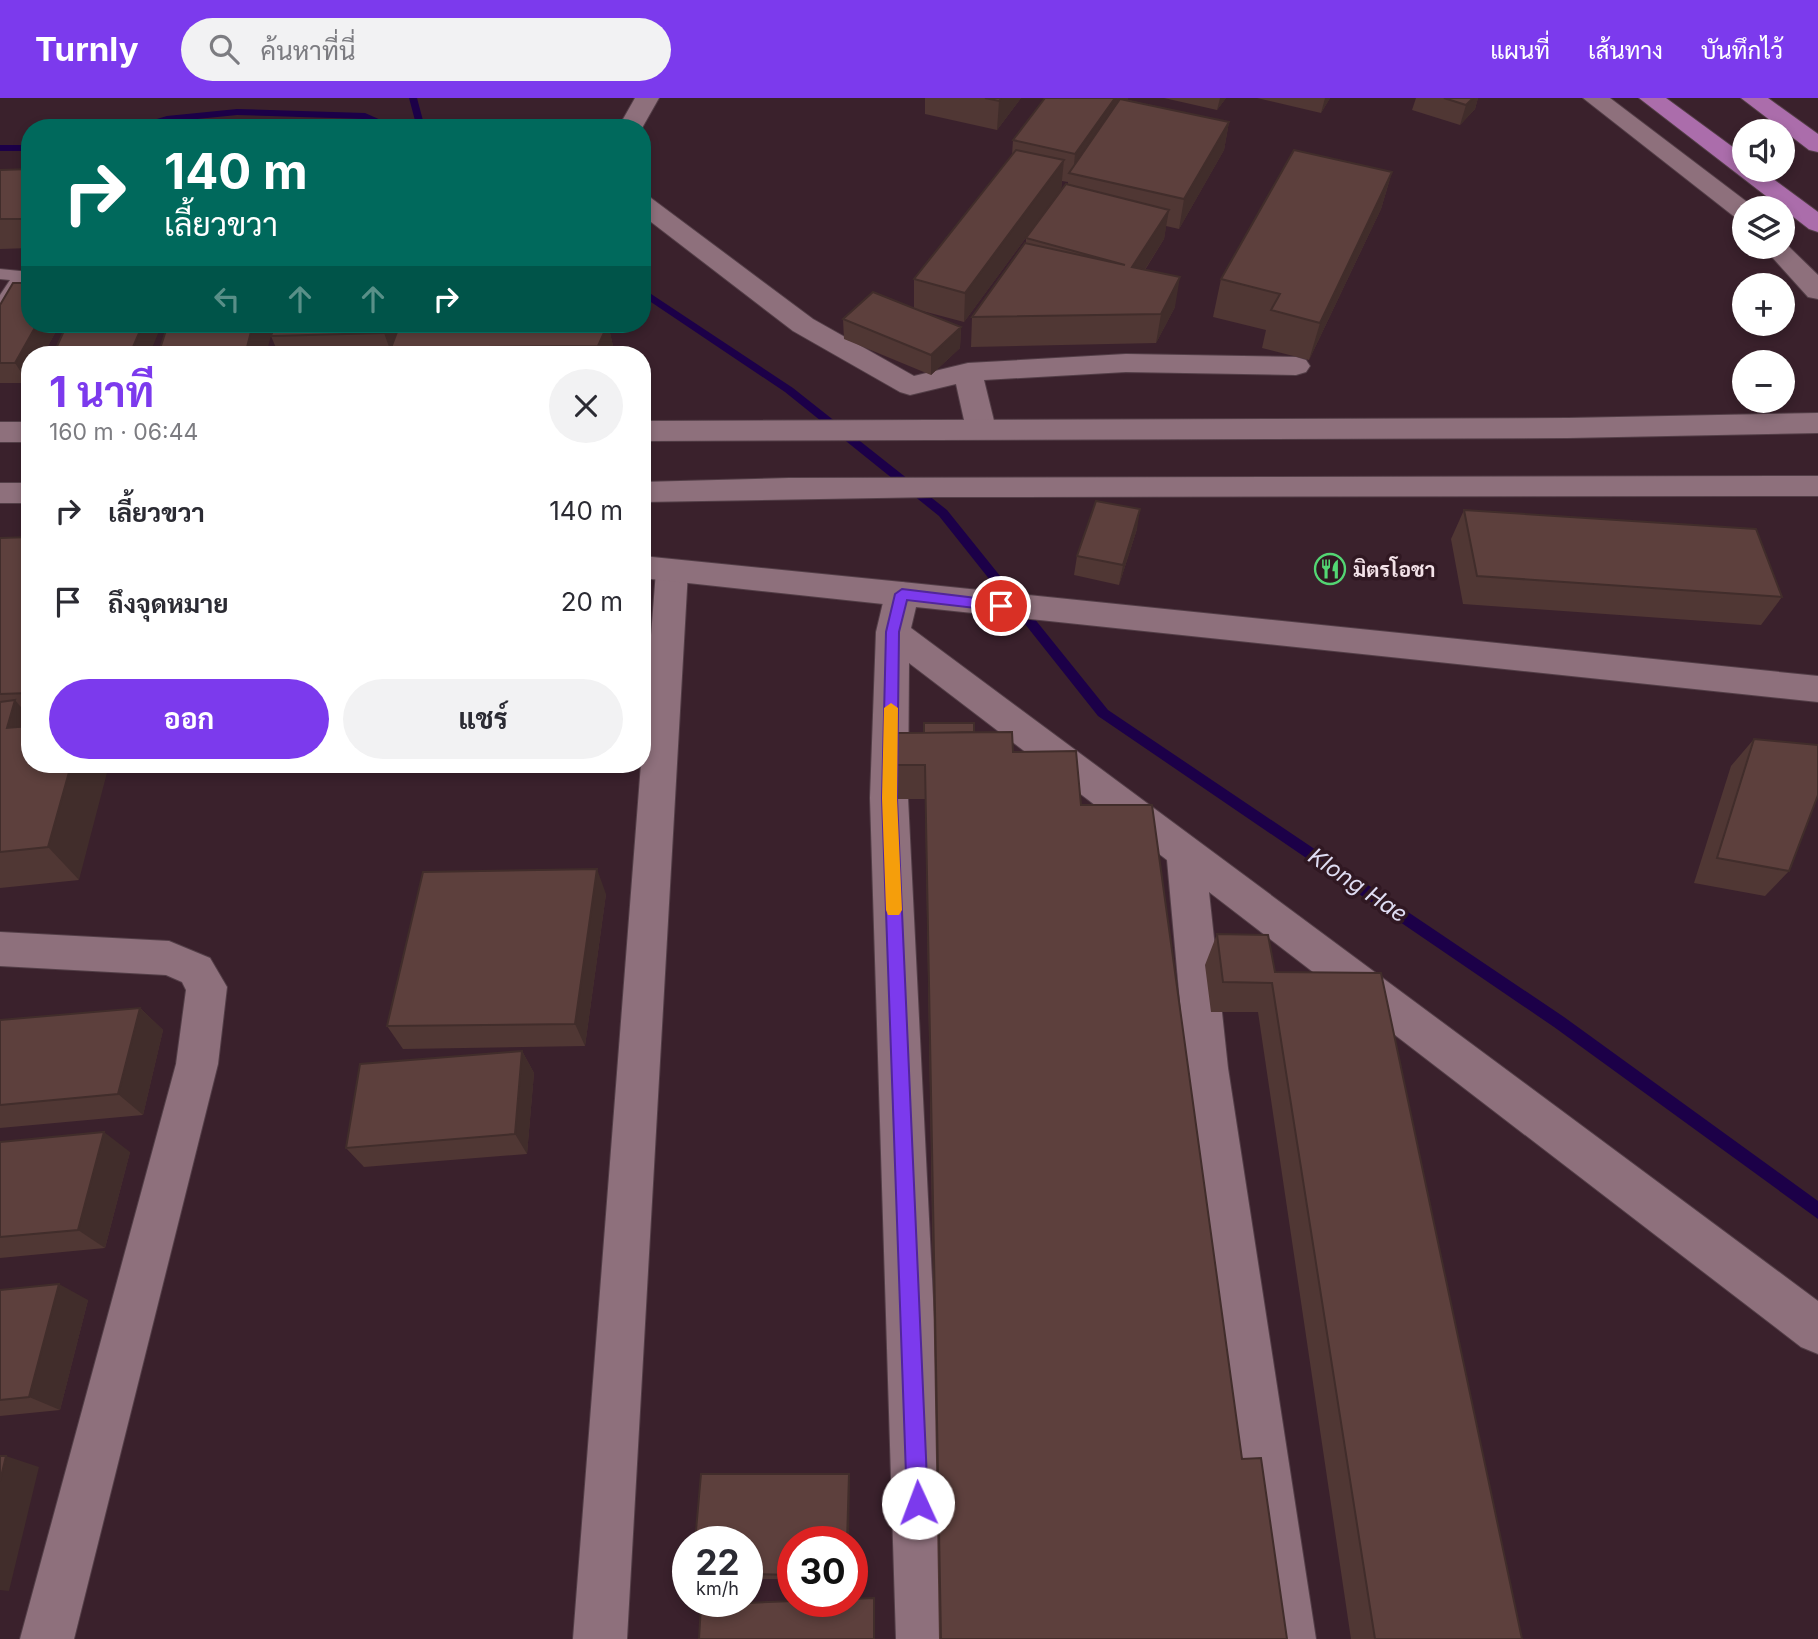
<!DOCTYPE html>
<html lang="th">
<head>
<meta charset="utf-8">
<style>
  :root { --surface:#fff; --page:#f2f2f3; --text:#2b2b33; --muted:#7c7c81; --accent:#7c3aed }
  body { margin:0; font-family:Inter,Sarabun,sans-serif; background:var(--page); color:var(--text); height:100vh; display:flex; flex-direction:column; font-size:26px; white-space:nowrap }
  * { box-sizing:border-box; margin:0 }
  p { font-size:23px; color:var(--muted) }
  .icon { flex:none; width:38px; height:38px; fill:none; stroke:currentColor; stroke-width:2; stroke-linecap:round; stroke-linejoin:round }
  .map { position:relative; flex:1; overflow:hidden }
  .details { position:absolute; left:21px; top:248px; width:630px; height:427px; display:flex; flex-direction:column; background:var(--surface); border-radius:28px; box-shadow:0 4px 10px #0003 }
  .details>* { flex:none }
  .hud { position:absolute; left:21px; top:21px; width:630px; height:214px; border-radius:28px; box-shadow:0 4px 10px #0003; background:#00695c; color:#fff; overflow:hidden }
  .tools { position:absolute; left:1732px; top:21px; display:grid; gap:14px }
  .tools a { display:grid; place-items:center; width:63px; height:63px; border-radius:50%; background:var(--surface); box-shadow:0 4px 10px #0003; font-size:35px }
  .speed { position:absolute; left:672px; top:1428px; display:flex; gap:14px; font-size:35px; font-weight:700; text-align:center }
  .speed>* { display:grid; place-content:center; width:91px; height:91px; border-radius:50%; background:var(--surface); box-shadow:0 4px 10px #0003; line-height:1 }
  .speed small { font-size:18px; font-weight:400 }
  .speed .limit { border:10px solid #d22; background:#fff; color:#111 }
  .pin { position:absolute; display:grid; place-items:center; width:60px; height:60px; color:#fff; margin:-30px; border:4px solid #fff; border-radius:50%; box-shadow:0 2px 7px #0007 }
  .me { position:absolute; width:77px; margin:-38px; rotate:358deg; stroke-linejoin:round; filter:drop-shadow(0 0 5px #0008) }
  .turn { display:flex; align-items:center; gap:24px; height:147px; padding:0 28px; font-size:32px }
  .turn .icon { width:91px; height:91px; stroke-width:2.5 }
  .turn b { display:block; font-size:49px; line-height:60px }
  .lanes { display:flex; align-items:center; height:66px; padding:0 28px; background:#0003; justify-content:center; gap:35px; direction:ltr }
  .lanes .off { opacity:.35 }
  .round { display:grid; place-items:center; flex:none; width:74px; height:74px; border-radius:37px; background:var(--page) }
  .headline { display:flex; align-items:center; justify-content:space-between; height:119px; padding:0 28px }
  h1 { font-size:42px; font-weight:700; line-height:52px; color:var(--accent) }
  .cta { display:flex; gap:14px; margin-top:auto; padding:14px 28px }
  .cta a { flex:1; height:80px; border-radius:42px; background:var(--accent); color:#fff; font-size:28px; font-weight:700; line-height:80px; text-align:center }
  .cta a+a { background:var(--page); color:var(--text) }
  ul { padding:0; list-style:none }
  li { display:flex; align-items:center; gap:21px; height:91px; padding:0 28px }
  li div { flex:1 }
  li b { display:block; font-size:26px }
  li em { font-style:normal }
  header { display:flex; align-items:center; gap:42px; box-sizing:border-box; height:98px; padding:0 35px; background:var(--accent); color:#fff }
  header strong { font-size:33px }
  nav { display:flex; gap:38px; margin-inline-start:auto; font-size:24px }
  .search { width:490px; height:63px; background:var(--page); display:flex; align-items:center; gap:18px; box-sizing:border-box; padding:0 24px; border-radius:38px; color:var(--muted); font-size:26px }
  .map>svg:first-child { display:block }
</style>
</head>
<body>
<header>
<strong>Turnly</strong>
<div class="search"><svg class="icon" aria-label="search" viewBox="0 0 24 24"><circle cx="10" cy="10" r="6"/><path d="M15 15l6 6"/></svg>ค้นหาที่นี่</div>
<nav><a>แผนที่</a><a>เส้นทาง</a><a>บันทึกไว้</a></nav>
</header>
<div class="map">
<svg width="1818" height="1541" viewBox="0 0 1818 1541">
  <rect width="100%" height="100%" fill="#3a212c"/>
  <g fill="none" stroke-linecap="round" stroke-linejoin="round">
    <path fill="#1c0048" fill-rule="evenodd" d="M409 0H417L425 30H417Z
      M237 11 365 15 399 30H387L364 21 237 17 167 24 142 30H126L167 18Z
      M0 47H30V53H0Z
      M642 190 793 290 947 412 1108 612 1564 919 1818 1103V1121L1554 929 1098 618 939 418 785 294 642 198Z"/>
    <g stroke="#533e47" stroke-width="2">
      <path id="service" d="M0 171 30 174V181L7 215 0 217V197L10 182 0 181Z"/>
    </g>
    <g stroke="#533e47" stroke-width="2">
      <path id="minor" d="M635 0H659L642 30H618Z
        M642 97 651 100 813 221 914 278 968 265 1126 256 1296 259 1306 262 1310 268 1306 274 1296 277 1126 274 984 282 996 331 992 338 981 341 970 338 966 331 956 286 910 297 900 294 793 233 642 117Z
        M672 462 684 465 688 473 627 1541H573L656 473 660 465Z
        M902 484 1818 578V604L916 509 911 530 1818 1203V1256L1801 1249 1209 794 1228 970 1316 1541H1262L1186 970 1167 762 909 565 908 700 950 1541H896L870 700 876 534 885 496 890 488Z
        M0 834 169 843 210 860 227 889 218 966 74 1541H20L176 966 186 892 182 884 166 877 0 868Z"/>
    </g>
    <g stroke="#533e47" stroke-width="2">
      <path id="tertiary" d="M642 458 902 484 914 488 919 496 914 504 902 508 642 480Z"/>
    </g>
    <g stroke="#533e47" stroke-width="2">
      <path id="secondary" d="M1583 0H1610L1755 110H1745V123L1736 120Z
        M1783 143 1818 177V201L1808 199 1763 149H1783Z
        M1818 315V335L1568 340 642 343V323L1568 320Z
        M0 324H30V344H0Z
        M1818 378V398L936 399 642 404V384L789 380Z
        M0 385H30V405H0Z"/>
    </g>
    <g stroke="#533e47" stroke-width="2">
      <path id="primary" d="M1639 0H1666L1745 58V72H1761L1818 114V134L1809 131Z
        M1741 0H1768L1818 36V54L1809 52Z"/>
    </g>
    <use href="#service" fill="#8e707c" fill-rule="evenodd"/>
    <use href="#minor" fill="#8e707c" fill-rule="evenodd"/>
    <use href="#tertiary" fill="#8e707c" fill-rule="evenodd"/>
    <use href="#secondary" fill="#8e707c" fill-rule="evenodd"/>
    <use href="#primary" fill="#ab6dab" fill-rule="evenodd"/>
  </g>
  <path fill="#503734" d="M925 0H1021L997 32 925 16Z
    M1128 0V2L1229 24 1224 52 1179 131 1166 128 1164 141 1145 172 1175 209 1156 245 971 249 972 219 1026 146V140L1068 87V84L1062 83 1061 92 964 224 915 211 961 229 960 250 931 277 844 241 843 221 914 210V181L1012 57 1013 42Z
    M1164 0H1226L1217 12Z
    M1257 0H1330L1321 15Z
    M1416 0H1478L1475 11 1460 27 1412 12Z
    M30 71V150L0 151V72Z
    M1392 74 1381 111 1309 262 1262 250 1266 232 1213 219 1221 181Z
    M0 207 30 226H60L43 257H30V281L28 285H0Z
    M275 226H608L615 257H279L271 238Z
    M1464 412 1782 499 1761 527 1463 506 1451 441Z
    M1137 431 1119 487 1074 477 1077 458Z
    M30 439V667L79 782 0 790V440Z
    M974 634 1013 654 1081 707 1287 1541H939L925 701H892V635Z
    M1754 641 1789 773 1765 798 1694 785 1731 668Z
    M606 796 585 948 403 951 387 928Z
    M1217 836 1275 874 1522 1541H1351L1258 914H1211L1205 867Z
    M140 910 163 932 143 1017 0 1030V922Z
    M522 953 534 975 527 1056 364 1069 346 1050Z
    M0 1044 130 1054 105 1150 0 1160Z
    M0 1192 88 1202 60 1312 0 1318Z
    M849 1376 850 1383 793 1444V1481H747V1444Z"/>
  <path fill="#412d2b" d="M1001 0H1021L997 32 999 3Z
    M1115 0H1128V5L1073 76 1075 56Z
    M1220 0H1226L1217 12Z
    M1325 0H1330L1321 15Z
    M1473 0H1478L1475 11 1460 27 1466 7Z
    M1229 24 1224 52 1179 131 1184 101Z
    M1064 62 1061 92 964 224 965 195Z
    M1392 74 1381 111 1309 262 1320 225Z
    M1169 112 1164 141 1128 198 1132 169Z
    M1180 179 1175 209 1156 245 1161 216Z
    M37 226H60L43 257H30V281L28 285 15 265Z
    M143 226H157L160 231 149 257H131Z
    M253 226H274L266 257H245Z
    M387 226H406L391 250 394 257H392L384 235Z
    M608 226 615 257H600L598 248Z
    M961 229 960 250 931 277V257Z
    M1140 411 1137 431 1119 487 1123 467Z
    M15 602 30 620V656L7 630Z
    M71 667H109L79 782 48 749Z
    M597 771 606 796 585 948 575 926Z
    M140 910 163 932 143 1017 118 996Z
    M522 953 534 975 527 1056 515 1036Z
    M104 1034 130 1054 105 1150 78 1132Z
    M59 1186 88 1202 60 1312 29 1299Z
    M6 1358 39 1369 9 1493 0 1492V1383Z
    M849 1376 850 1383 849 1444H847Z"/>
  <path fill="#5d403d" stroke="#412d2b" stroke-width="2" d="M985 0H1001L999 3Z
    M1045 0H1115L1075 56 1013 42Z
    M1444 0H1473L1466 7Z
    M1120 1 1229 24 1184 101 1069 75Z
    M1016 52 1064 62 965 195 914 181Z
    M1294 52 1392 74 1320 225 1271 212 1280 196 1221 181Z
    M30 71V121H0V72Z
    M1066 86 1169 112 1132 169 1180 179 1161 216 972 219 1025 145 1125 167 1026 140Z
    M13 185H30V226H37L15 265H0V207Z
    M873 194 961 229 931 257 843 221Z
    M67 226H143L130 256 53 257Z
    M168 226H253L245 257H158Z
    M275 226H387L384 235 271 238Z
    M400 226H608L598 248 391 250Z
    M1096 403 1140 411 1123 467 1077 458Z
    M1464 412 1756 431 1782 499 1477 478Z
    M30 439V595L0 596V440Z
    M15 602 7 630 30 628V667H71L48 749 0 754V604Z
    M924 625H974V634L924 635Z
    M1012 634 1013 654 1076 653 1081 707H1152L1242 1361 1261 1360 1287 1541H941L925 667H892V635Z
    M1754 641 1818 647V697L1789 773 1717 760Z
    M597 771 575 926 387 928 423 774Z
    M1217 836 1268 837 1275 874 1381 875 1522 1541H1375L1272 885 1223 884Z
    M140 910 118 996 0 1007V922Z
    M522 953 515 1036 346 1050 360 966Z
    M104 1034 78 1132 0 1139V1044Z
    M59 1186 29 1299 0 1302V1192Z
    M0 1358H6L0 1383Z
    M701 1376H849L847 1444H793V1477L747 1476V1444H695Z
    M874 1500V1541H699L701 1507 793 1503H852V1501Z"/>
  <path fill="#7c3aed" stroke="#51269a" stroke-width="2" d="M902 491 1001 503 1008 508 1001 513 907 502 899 534 897 700 928 1405 925 1413 918 1416 910 1413 907 1405 882 700 886 534 895 496Z"/>
  <path fill="#f59e0b" d="M891 605 898 610 897 700 902 812 899 817H888L886 812 882 700 884 610Z"/>
  <defs>
    <g id="restaurant-ring" transform="scale(1.575)"><circle r="9.5" fill="#301822" stroke="#53d673" stroke-width="1.5"/><path d="M-5-6h1v4h1v-4h1v4h1v-4h1v5L-1.5 .5V6h-2V.5L-5-1ZM5-6V6H3V1.5H1.5Q1.5-4 5-6Z" fill="#53d673"/></g>
  </defs>
  <g fill-rule="evenodd">
    <use href="#restaurant-ring" x="1330" y="471"/>
  </g>
  <g text-anchor="middle" dominant-baseline="central" stroke-width="7" stroke-linejoin="round" paint-order="stroke">
    <g font-size="21" font-weight="bold" fill="#f3e2e8" stroke="#301822" text-anchor="start">
      <text x="1353" y="471">มิตรโอชา</text>
    </g>
    <g font-size="23" font-style="italic" fill="#dfddf3" stroke="#301822">
      <text transform="translate(1358 787) rotate(34)">Klong Hae</text>
    </g>
  </g>
</svg>
<div class="tools">
<a><svg class="icon" aria-label="sound" viewBox="0 0 24 24"><path d="M4 9h4l5-4v14l-5-4H4zM17 9q2 3 0 6"/></svg></a>
<a><svg class="icon" aria-label="layers" viewBox="0 0 24 24"><path d="M12 4l9 5-9 5-9-5zM3 14l9 5 9-5"/></svg></a>
<a>+</a>
<a>−</a>
</div>
<div class="speed"><div>22<small>km/h</small></div><div class="limit">30</div></div>
<div class="pin" style="left:1001px;top:508px;background:#d93025"><svg class="icon" aria-label="arrive" viewBox="0 0 24 24"><path d="M6 21V4h12l-3 4 3 4H6"/></svg></div>
<svg class="me" style="left:918px;top:1405px" viewBox="-20 -20 40 40"><circle r="19" fill="#fff"/><path d="M0-13L10 11 0 6-10 11z" fill="#7c3aed"/></svg>
<div class="hud">
<div class="turn"><svg class="icon" aria-label="right" viewBox="0 0 24 24"><path d="M7 20v-9h11M14 6l5 5-5 5"/></svg><div><b>140 m</b>เลี้ยวขวา</div></div>
<div class="lanes"><svg class="icon off" aria-label="left" viewBox="0 0 24 24"><path d="M17 20v-9H6M10 6l-5 5 5 5"/></svg><svg class="icon off" aria-label="ahead" viewBox="0 0 24 24"><path d="M12 20V5M6 11l6-6 6 6"/></svg><svg class="icon off" aria-label="ahead" viewBox="0 0 24 24"><path d="M12 20V5M6 11l6-6 6 6"/></svg><svg class="icon" aria-label="right" viewBox="0 0 24 24"><path d="M7 20v-9h11M14 6l5 5-5 5"/></svg></div>
</div>
<section class="details">
<div class="headline"><div><h1>1 นาที</h1><p>160 m · 06:44</p></div><a class="round"><svg class="icon" aria-label="close" viewBox="0 0 24 24"><path d="M6 6l12 12M18 6L6 18"/></svg></a></div>
<ul>
<li><svg class="icon" aria-label="right" viewBox="0 0 24 24"><path d="M7 20v-9h11M14 6l5 5-5 5"/></svg><div><b>เลี้ยวขวา</b></div><em>140 m</em></li>
<li><svg class="icon" aria-label="arrive" viewBox="0 0 24 24"><path d="M6 21V4h12l-3 4 3 4H6"/></svg><div><b>ถึงจุดหมาย</b></div><em>20 m</em></li>
</ul>
<div class="cta"><a>ออก</a><a>แชร์</a></div>
</section>
</div>
</body>
</html>
